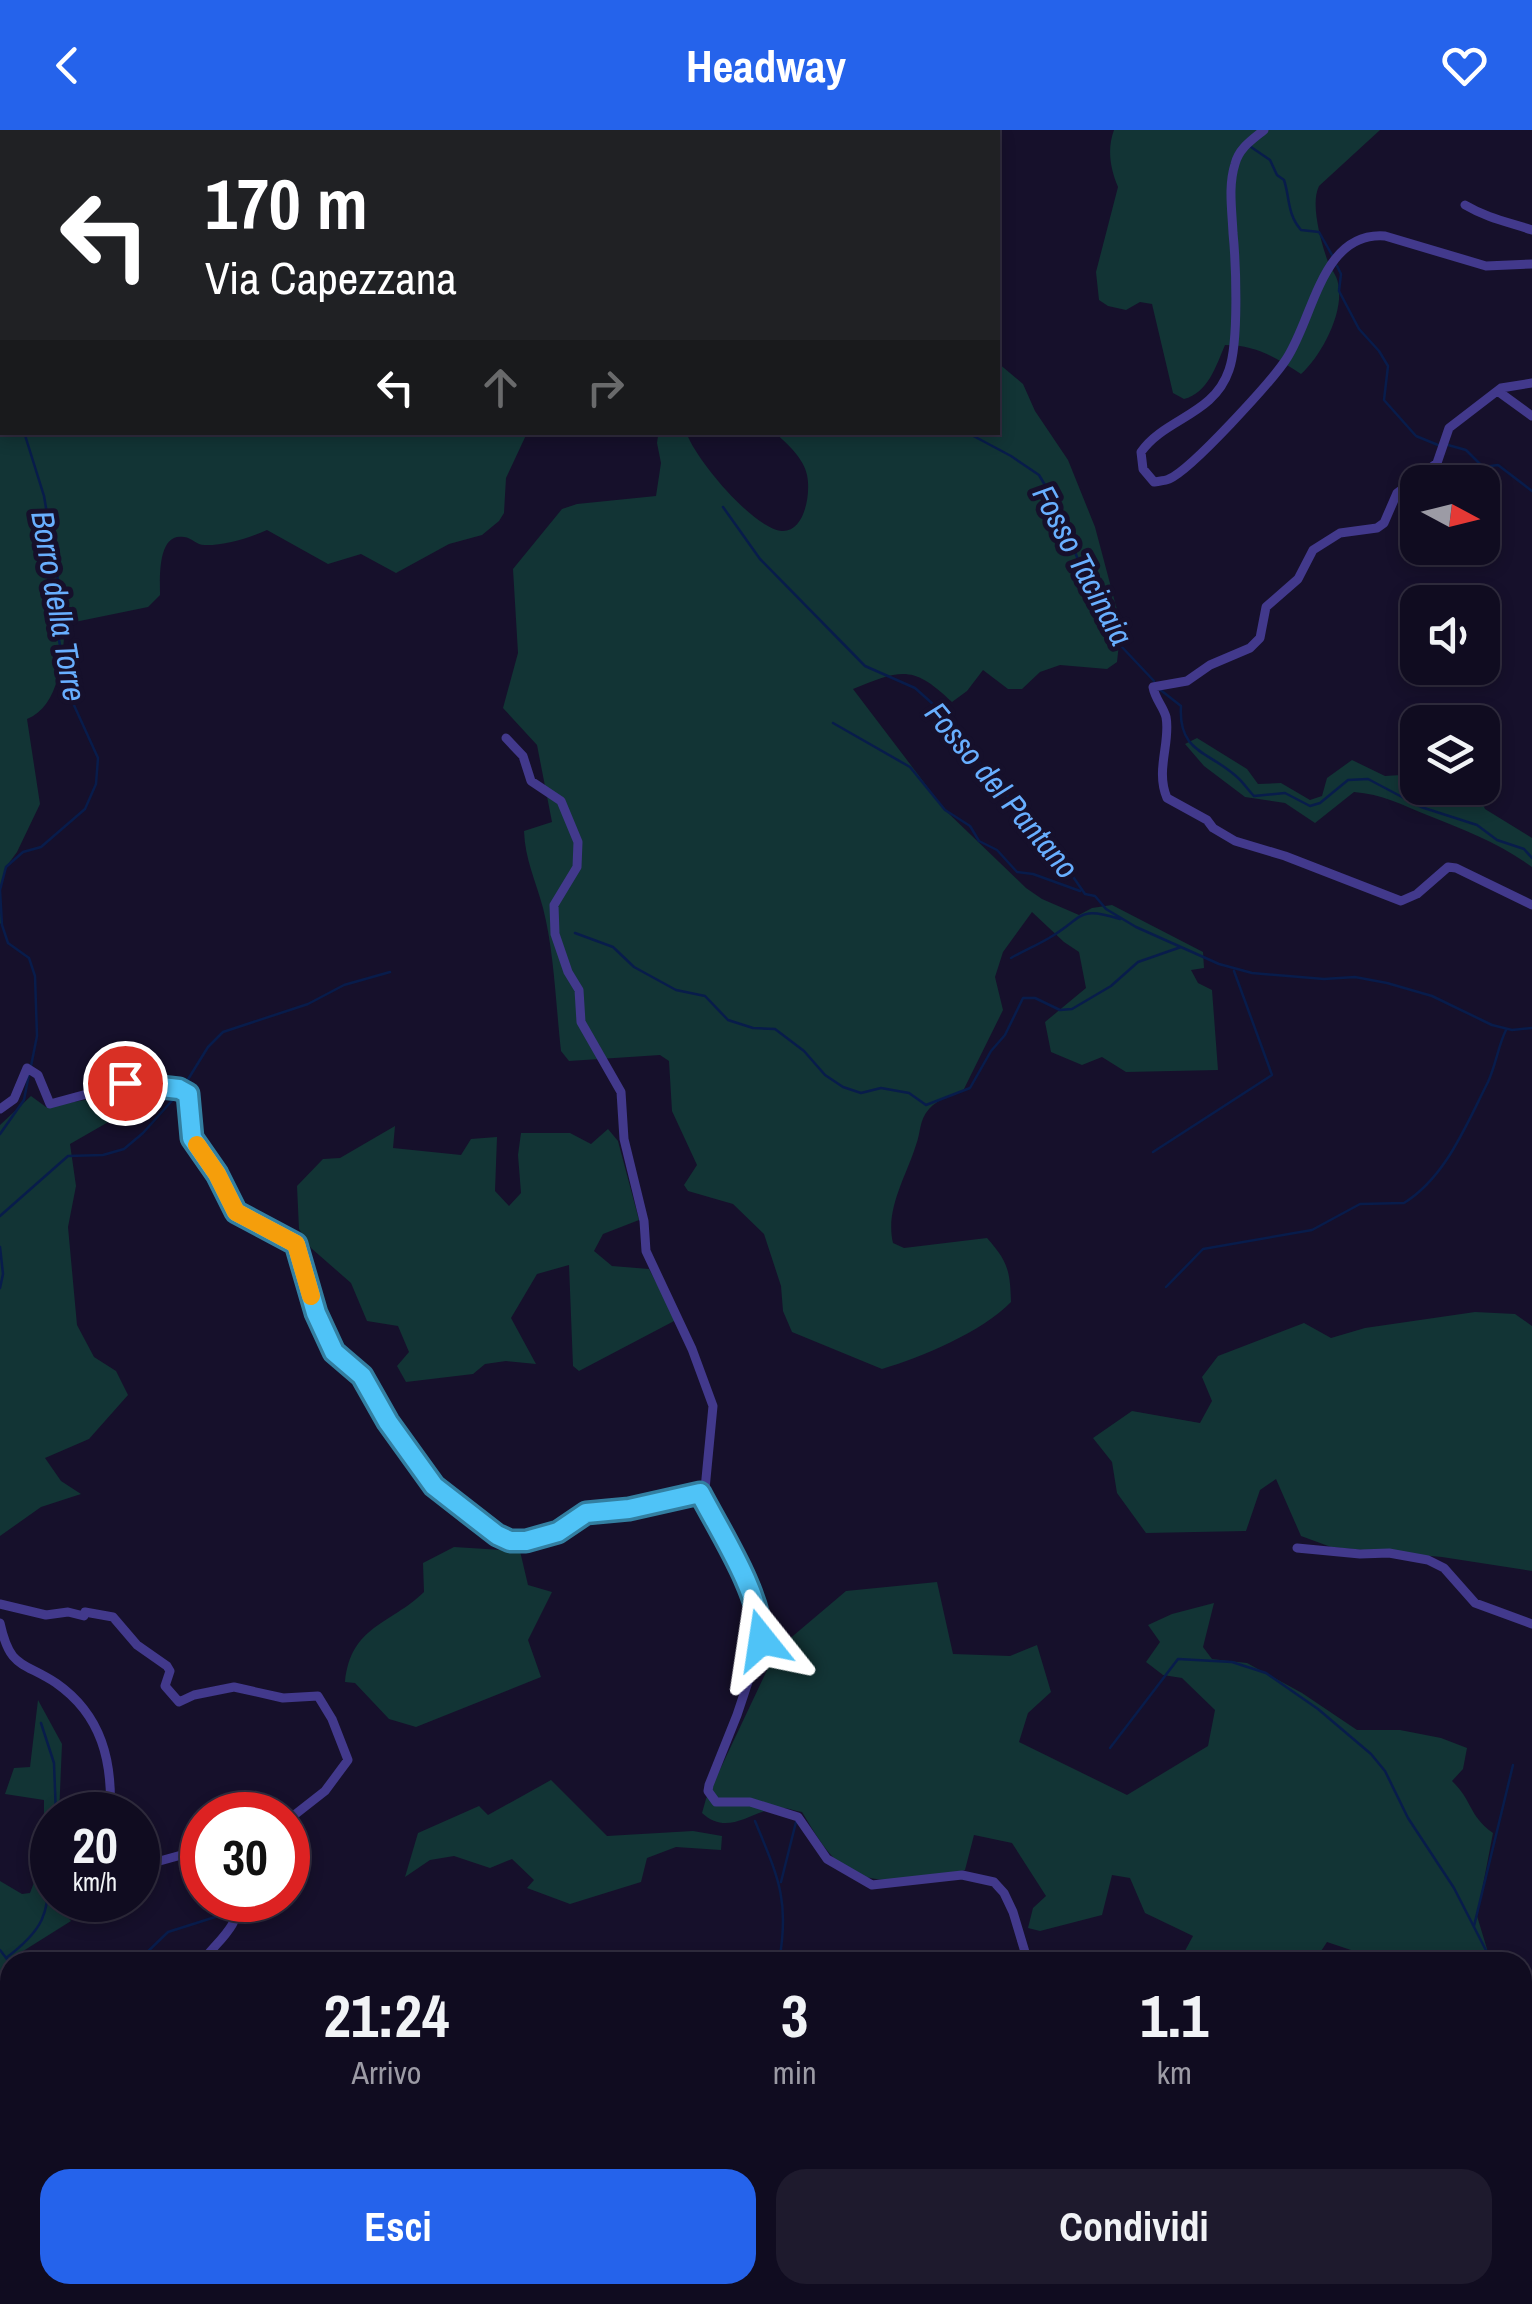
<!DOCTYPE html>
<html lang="it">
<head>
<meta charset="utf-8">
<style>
  :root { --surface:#100c20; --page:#1e1a2d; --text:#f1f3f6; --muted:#9c9ba5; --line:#302c3e; --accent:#2563eb }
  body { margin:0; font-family:"Archivo Narrow",sans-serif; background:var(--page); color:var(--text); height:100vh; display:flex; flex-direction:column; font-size:38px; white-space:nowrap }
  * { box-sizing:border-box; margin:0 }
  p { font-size:32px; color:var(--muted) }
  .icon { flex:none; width:55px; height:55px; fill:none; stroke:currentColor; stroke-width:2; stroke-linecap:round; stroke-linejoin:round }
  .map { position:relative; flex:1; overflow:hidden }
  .details { position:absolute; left:0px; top:1822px; width:1532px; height:352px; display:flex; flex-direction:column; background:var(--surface); border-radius:30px 30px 0 0; box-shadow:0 5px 15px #0003,0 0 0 2px var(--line) }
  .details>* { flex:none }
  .top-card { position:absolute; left:0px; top:0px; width:1000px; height:305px; box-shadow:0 5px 15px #0003,0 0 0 2px var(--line); background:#202124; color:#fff; overflow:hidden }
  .needle { width:65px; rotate:97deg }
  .tools { position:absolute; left:1400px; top:335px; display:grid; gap:20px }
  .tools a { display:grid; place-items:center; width:100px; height:100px; border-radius:20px; background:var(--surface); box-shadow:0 5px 15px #0003,0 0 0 2px var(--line); font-size:50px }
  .speed { position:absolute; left:30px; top:1662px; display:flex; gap:20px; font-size:50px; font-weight:700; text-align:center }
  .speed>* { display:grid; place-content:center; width:130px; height:130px; border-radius:50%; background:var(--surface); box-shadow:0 5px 15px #0003,0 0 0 2px var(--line); line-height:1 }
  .speed small { font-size:25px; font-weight:400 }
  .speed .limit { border:15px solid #d22; background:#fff; color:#111 }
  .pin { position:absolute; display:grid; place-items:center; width:85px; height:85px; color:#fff; margin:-42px; border:5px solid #fff; border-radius:50%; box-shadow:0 2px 10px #0007 }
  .me { position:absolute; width:110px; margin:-55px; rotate:345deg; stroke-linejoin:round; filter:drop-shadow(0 0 8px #0008) }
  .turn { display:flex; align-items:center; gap:35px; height:210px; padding:0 40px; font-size:45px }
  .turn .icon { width:130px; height:130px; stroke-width:2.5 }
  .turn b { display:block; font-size:70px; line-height:85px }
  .lanes { display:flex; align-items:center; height:95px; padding:0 40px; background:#0003; justify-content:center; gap:50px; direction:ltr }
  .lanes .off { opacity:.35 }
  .eta { display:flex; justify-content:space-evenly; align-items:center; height:170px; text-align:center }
  .eta b { font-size:60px; font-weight:700; line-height:70px }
  .primary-button { display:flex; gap:20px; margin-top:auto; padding:20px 40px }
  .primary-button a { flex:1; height:115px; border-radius:30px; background:var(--accent); color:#fff; font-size:40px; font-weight:700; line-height:115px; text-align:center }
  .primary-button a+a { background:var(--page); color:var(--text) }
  header { display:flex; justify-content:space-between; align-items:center; height:130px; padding:0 40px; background:var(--accent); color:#fff; font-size:45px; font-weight:700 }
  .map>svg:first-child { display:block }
</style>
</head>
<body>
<header><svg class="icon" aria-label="back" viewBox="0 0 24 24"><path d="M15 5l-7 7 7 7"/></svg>Headway<svg class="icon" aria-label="heart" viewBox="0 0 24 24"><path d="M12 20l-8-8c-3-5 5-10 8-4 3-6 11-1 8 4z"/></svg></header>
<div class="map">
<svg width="1532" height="2174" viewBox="0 0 1532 2174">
  <rect width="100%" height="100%" fill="#16102b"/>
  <path fill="#123435" d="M0 0H178L2 2V302L527 303 506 348 504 383 499 391 482 405 449 414 396 443 361 424 328 434 267 400C248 408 227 415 206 415 197 416 193 408 184 407 157 402 160 449 160 465L148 477 65 494C63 526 60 576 27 589L40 674 17 722 6 737 0 760 2 795 0 793Z
    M310 0H913L310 2Z
    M1114 0H1380L1319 56C1310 74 1321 112 1328 132 1331 139 1337 146 1338 153 1345 182 1321 226 1301 244 1276 228 1257 215 1225 215 1216 236 1208 263 1184 269L1173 263 1152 174 1140 172 1126 180 1108 176 1099 170 1096 142 1118 57C1110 38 1107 19 1114 0Z
    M998 233 1023 254 1035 281 1068 330 1095 397 1121 495 1117 532 1107 539 1060 535 1040 542 1022 559H1008L983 540 967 561 952 572C913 535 902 539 853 559L945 680 1026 758 1042 769 1079 785 1092 778 1112 775 1203 822 1204 838 1191 840 1198 853 1212 860 1218 940 1126 942 1102 927 1082 935 1051 922 1045 892 1086 858 1079 822 1064 812 1032 782 1003 822 995 847 1003 880 963 961C950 967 939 968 929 979 919 990 921 1002 916 1015 906 1047 885 1079 893 1113L904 1118 987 1108C1008 1132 1010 1140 1011 1172 982 1202 922 1227 882 1239L792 1202 783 1181 781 1156 764 1104 733 1074 688 1061 684 1055 697 1035 672 981 669 931 660 925 569 931 561 921C556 877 554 820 543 778 536 751 525 730 524 701L552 692 537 615 503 578 518 523 513 439 562 379 577 374 656 366 661 333 657 313 658 306 687 304C696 330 754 399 782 401 805 402 811 363 807 345 804 329 787 313 775 303L998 302Z
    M1197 608 1247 639 1258 654 1281 653 1310 670 1322 666 1327 648 1352 630 1385 646 1417 644 1418 658 1475 659 1485 679 1532 708V737C1499 713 1465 700 1427 685 1402 675 1382 664 1354 662L1315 693 1285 673 1245 667 1204 636 1185 614Z
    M145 959 124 983 70 1014 76 1056 68 1097 77 1195 94 1227 116 1241 128 1265 89 1309 45 1328 61 1351 81 1364 41 1377 0 1406V995L31 966 46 977Z
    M395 996 393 1018 461 1025 471 1009 497 1007 495 1061 509 1076 521 1063 518 1025 521 1003H570L591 1014 608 999 618 1011 639 1090 603 1104 594 1121 612 1136 649 1139 676 1190 579 1241 573 1236 569 1135 537 1144 511 1188 536 1234 506 1231 485 1234 473 1244 406 1252 397 1236 409 1222 398 1196 367 1191 351 1153 311 1118 299 1099 297 1056 323 1029 340 1028Z
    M1475 1182 1515 1184 1532 1196V1441L1442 1427 1331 1417 1301 1406 1276 1349 1260 1360 1246 1401 1146 1403 1117 1363 1112 1332 1093 1308 1132 1281 1200 1293 1212 1271 1202 1247 1218 1226 1304 1193 1331 1208 1365 1198Z
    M454 1417 520 1421 528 1455 552 1462 528 1510 541 1547 416 1597 389 1589 355 1553 345 1552C351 1495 390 1495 424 1462L423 1433Z
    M937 1452 953 1524 1010 1526 1037 1515 1051 1562 1028 1583 1019 1612 1127 1665 1208 1616 1215 1580 1182 1548 1163 1545 1146 1532 1160 1512 1148 1495 1172 1484 1214 1473 1203 1517 1212 1529 1247 1533 1302 1563 1357 1600H1400L1441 1608 1467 1618 1463 1639 1452 1651C1473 1671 1468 1685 1493 1703L1477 1786 1491 1832H1368L1369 1826 1327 1812 1314 1832H1179L1193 1806 1145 1783 1130 1748 1112 1745 1102 1785 1040 1801 1028 1798 1033 1778 1046 1766 1012 1713 974 1705 965 1740C929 1748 871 1761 840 1734 824 1720 813 1700 802 1682 795 1681 785 1677 778 1678 750 1681 728 1707 702 1683L706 1669 769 1536 787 1511 846 1461Z
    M38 1570 62 1614 59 1685H52V1747L46 1757 52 1770 71 1791 20 1823 23 1832H10V1863L0 1856V1751L22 1764 30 1763 44 1726V1670L5 1664 14 1638 30 1637Z
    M551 1650 607 1706 693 1701 722 1706 721 1720 676 1717 647 1728 641 1752 570 1774 527 1758 534 1750 512 1729 490 1738 454 1726 430 1730 405 1747 418 1703 479 1676 488 1685Z"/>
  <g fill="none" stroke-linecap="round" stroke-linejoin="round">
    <path stroke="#081c4b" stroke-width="2.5" d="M31 0 33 2
      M536 0 538 2
      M677 0 678 2
      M812 0 814 2
      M180 2 181 0
      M1251 17 1270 30 1277 45 1284 50C1290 68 1287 84 1301 100L1319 102 1332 125
      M1337 136 1341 144 1339 161 1359 199 1379 221 1388 236 1384 270 1416 306 1438 315
      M0 223 2 226
      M24 302 44 366 58 450V504L68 562 98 628 96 654 85 679 41 717 23 722 6 737 0 760 2 795 8 813 29 828 35 846 37 906 31 936
      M966 302 1011 326 1039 345 1058 377 1083 443 1121 516 1154 551
      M1448 315 1466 320 1483 337 1498 335 1532 361
      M723 377 760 429 865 536 915 558 943 583 988 644 1003 659 1041 717 1069 741 1085 764 1095 766 1106 779 1136 797 1219 834 1252 843 1324 849 1355 847 1387 853 1432 866 1492 895 1512 900 1532 898
      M1158 558 1181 576C1178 623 1209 621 1237 647 1243 652 1248 660 1254 666L1285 663 1310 676 1320 673 1348 650 1368 649 1421 677 1477 695 1497 710 1524 719 1532 728
      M833 593 910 637 945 680 970 696 979 711 997 720 1017 742 1033 744 1080 761
      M575 803 613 817 634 837 676 860 705 866 728 890 753 898 775 899 804 921 825 945 843 957 861 963 881 958 909 963 926 975 970 958 991 921 1005 905 1023 868H1035L1060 880 1072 879 1111 856 1138 832 1181 817
      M1011 828C1025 820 1040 814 1054 805 1084 786 1079 776 1120 789
      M182 959 208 917 223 902 308 874 344 855 390 842
      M0 1004 24 970 29 944
      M1153 1022 1272 945 1234 841
      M0 1086 68 1026 103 1025 124 1019 143 1003 177 965
      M0 1117 3 1144 0 1158
      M1166 1157 1203 1119 1312 1100 1360 1074 1404 1073C1446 1047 1466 995 1488 952 1496 935 1498 916 1506 900
      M41 1593 54 1633 56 1685
      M1110 1618 1178 1529 1232 1532 1266 1543 1318 1579 1371 1624 1385 1641 1408 1688 1454 1758 1492 1832
      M755 1691C778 1747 790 1770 779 1832
      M781 1752 796 1692
      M1474 1796 1513 1635
      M0 1820 10 1833
      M6 1828C55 1791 45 1777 52 1721
      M137 1832 168 1802 231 1782
      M953 1832 954 1830
      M1522 1888H1532
      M1522 2049 1532 2073
      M66 2165 68 2174
      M1147 2165 1154 2174
      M1348 2165 1354 2174
      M363 2171 376 2165
      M359 2174 367 2165
      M715 2174 720 2165"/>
    <path stroke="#42398c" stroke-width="9" d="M1264 0C1252 10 1239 18 1235 34 1228 56 1232 80 1233 103 1236 134 1239 212 1229 240 1214 285 1165 288 1141 322L1143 339 1154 352C1159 351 1165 351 1169 349 1191 340 1273 250 1287 228 1314 186 1322 101 1385 106L1486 136 1532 134
      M1465 75C1487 88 1508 92 1532 100
      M1532 253 1501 258 1449 298 1437 333 1397 363 1384 393 1377 398 1340 403 1313 420 1298 449 1266 477 1260 508 1250 518 1210 535 1187 551 1153 557C1155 569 1163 576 1166 587 1171 612 1155 640 1167 668L1207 690 1213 698 1235 711 1285 726 1401 771 1417 764 1448 737 1456 738 1532 775
      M1499 262 1532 286
      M0 979 14 969 27 938 38 945 50 974 131 952 184 961 189 970 192 1008 223 1055 236 1083 296 1114 316 1183 334 1222 362 1246 388 1292 434 1355 497 1405 511 1411H526L558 1402 585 1383 629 1379 700 1363 705 1359 713 1276 692 1219 646 1121 644 1091 624 1009 621 962 581 892 579 860 568 842 555 804 554 775 577 737 578 712 561 671 531 651 523 626 506 608
      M700 1363C722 1405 760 1462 762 1510L737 1585 709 1655 708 1661 716 1672H750L798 1687 827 1729 872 1755 962 1745 994 1752 1004 1763 1013 1782 1028 1832
      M1297 1418 1360 1424 1389 1423 1428 1430 1444 1438 1475 1473 1532 1494
      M0 1474 46 1485 68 1482 84 1486 85 1482 113 1487 137 1515 167 1536 170 1541 165 1556 179 1572 194 1565 234 1557 283 1568 318 1566 332 1589 348 1630 325 1661 288 1690
      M0 1493C10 1539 22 1531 56 1553 102 1585 113 1632 110 1685
      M138 1737 185 1724 202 1729
      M202 1832C215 1813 242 1795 237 1770
      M194 2174 202 2165
      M981 2174V2165"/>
  </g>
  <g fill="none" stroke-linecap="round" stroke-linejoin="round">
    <g stroke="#337fa1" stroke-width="25">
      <path id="route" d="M125 953 179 959 188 964 192 1008 217 1044 236 1082 296 1114 316 1183 334 1222 362 1246 388 1292 434 1356 497 1405 510 1411H526L558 1402 586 1383 629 1379 700 1363C722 1405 760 1463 762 1510"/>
    </g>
    <use href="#route" stroke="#4fc3f7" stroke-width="18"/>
    <path stroke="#f59e0b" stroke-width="18" d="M197 1015 217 1044 236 1082 296 1114 311 1166"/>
  </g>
  <g text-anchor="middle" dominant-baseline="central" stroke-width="10" stroke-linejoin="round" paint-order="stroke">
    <g font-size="32" font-style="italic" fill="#68afff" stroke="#16102b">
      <text transform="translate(1083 435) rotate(62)">Fosso Tacinaia</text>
      <text transform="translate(59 476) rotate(80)">Borro della Torre</text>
      <text transform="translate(1002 660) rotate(50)">Fosso del Pantano</text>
    </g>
  </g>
</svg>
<div class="tools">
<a><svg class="needle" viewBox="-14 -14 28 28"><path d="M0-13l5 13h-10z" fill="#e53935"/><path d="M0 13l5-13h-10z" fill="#9c9ba5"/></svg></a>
<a><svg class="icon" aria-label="sound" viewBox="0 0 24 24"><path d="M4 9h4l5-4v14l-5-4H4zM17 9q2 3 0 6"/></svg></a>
<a><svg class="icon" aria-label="layers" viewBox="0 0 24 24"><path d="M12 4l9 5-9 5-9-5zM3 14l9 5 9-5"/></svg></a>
</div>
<div class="speed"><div>20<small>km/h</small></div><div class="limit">30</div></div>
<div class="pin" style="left:125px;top:953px;background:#d93025"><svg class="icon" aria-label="arrive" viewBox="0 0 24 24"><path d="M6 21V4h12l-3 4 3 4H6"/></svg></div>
<svg class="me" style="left:762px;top:1510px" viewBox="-20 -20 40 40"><path d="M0-17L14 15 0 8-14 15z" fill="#4fc3f7" stroke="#fff" stroke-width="4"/></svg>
<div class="top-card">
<div class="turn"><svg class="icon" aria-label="left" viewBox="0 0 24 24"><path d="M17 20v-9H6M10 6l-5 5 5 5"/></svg><div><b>170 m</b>Via Capezzana</div></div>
<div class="lanes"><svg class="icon" aria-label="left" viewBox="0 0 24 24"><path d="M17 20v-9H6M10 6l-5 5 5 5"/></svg><svg class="icon off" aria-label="ahead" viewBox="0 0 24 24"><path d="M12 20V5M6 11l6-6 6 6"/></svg><svg class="icon off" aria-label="right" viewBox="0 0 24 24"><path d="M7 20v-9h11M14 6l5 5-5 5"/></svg></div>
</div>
<section class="details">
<div class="eta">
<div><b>21:24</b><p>Arrivo</p></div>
<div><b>3</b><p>min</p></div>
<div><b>1.1</b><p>km</p></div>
</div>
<div class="primary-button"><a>Esci</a><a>Condividi</a></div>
</section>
</div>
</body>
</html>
